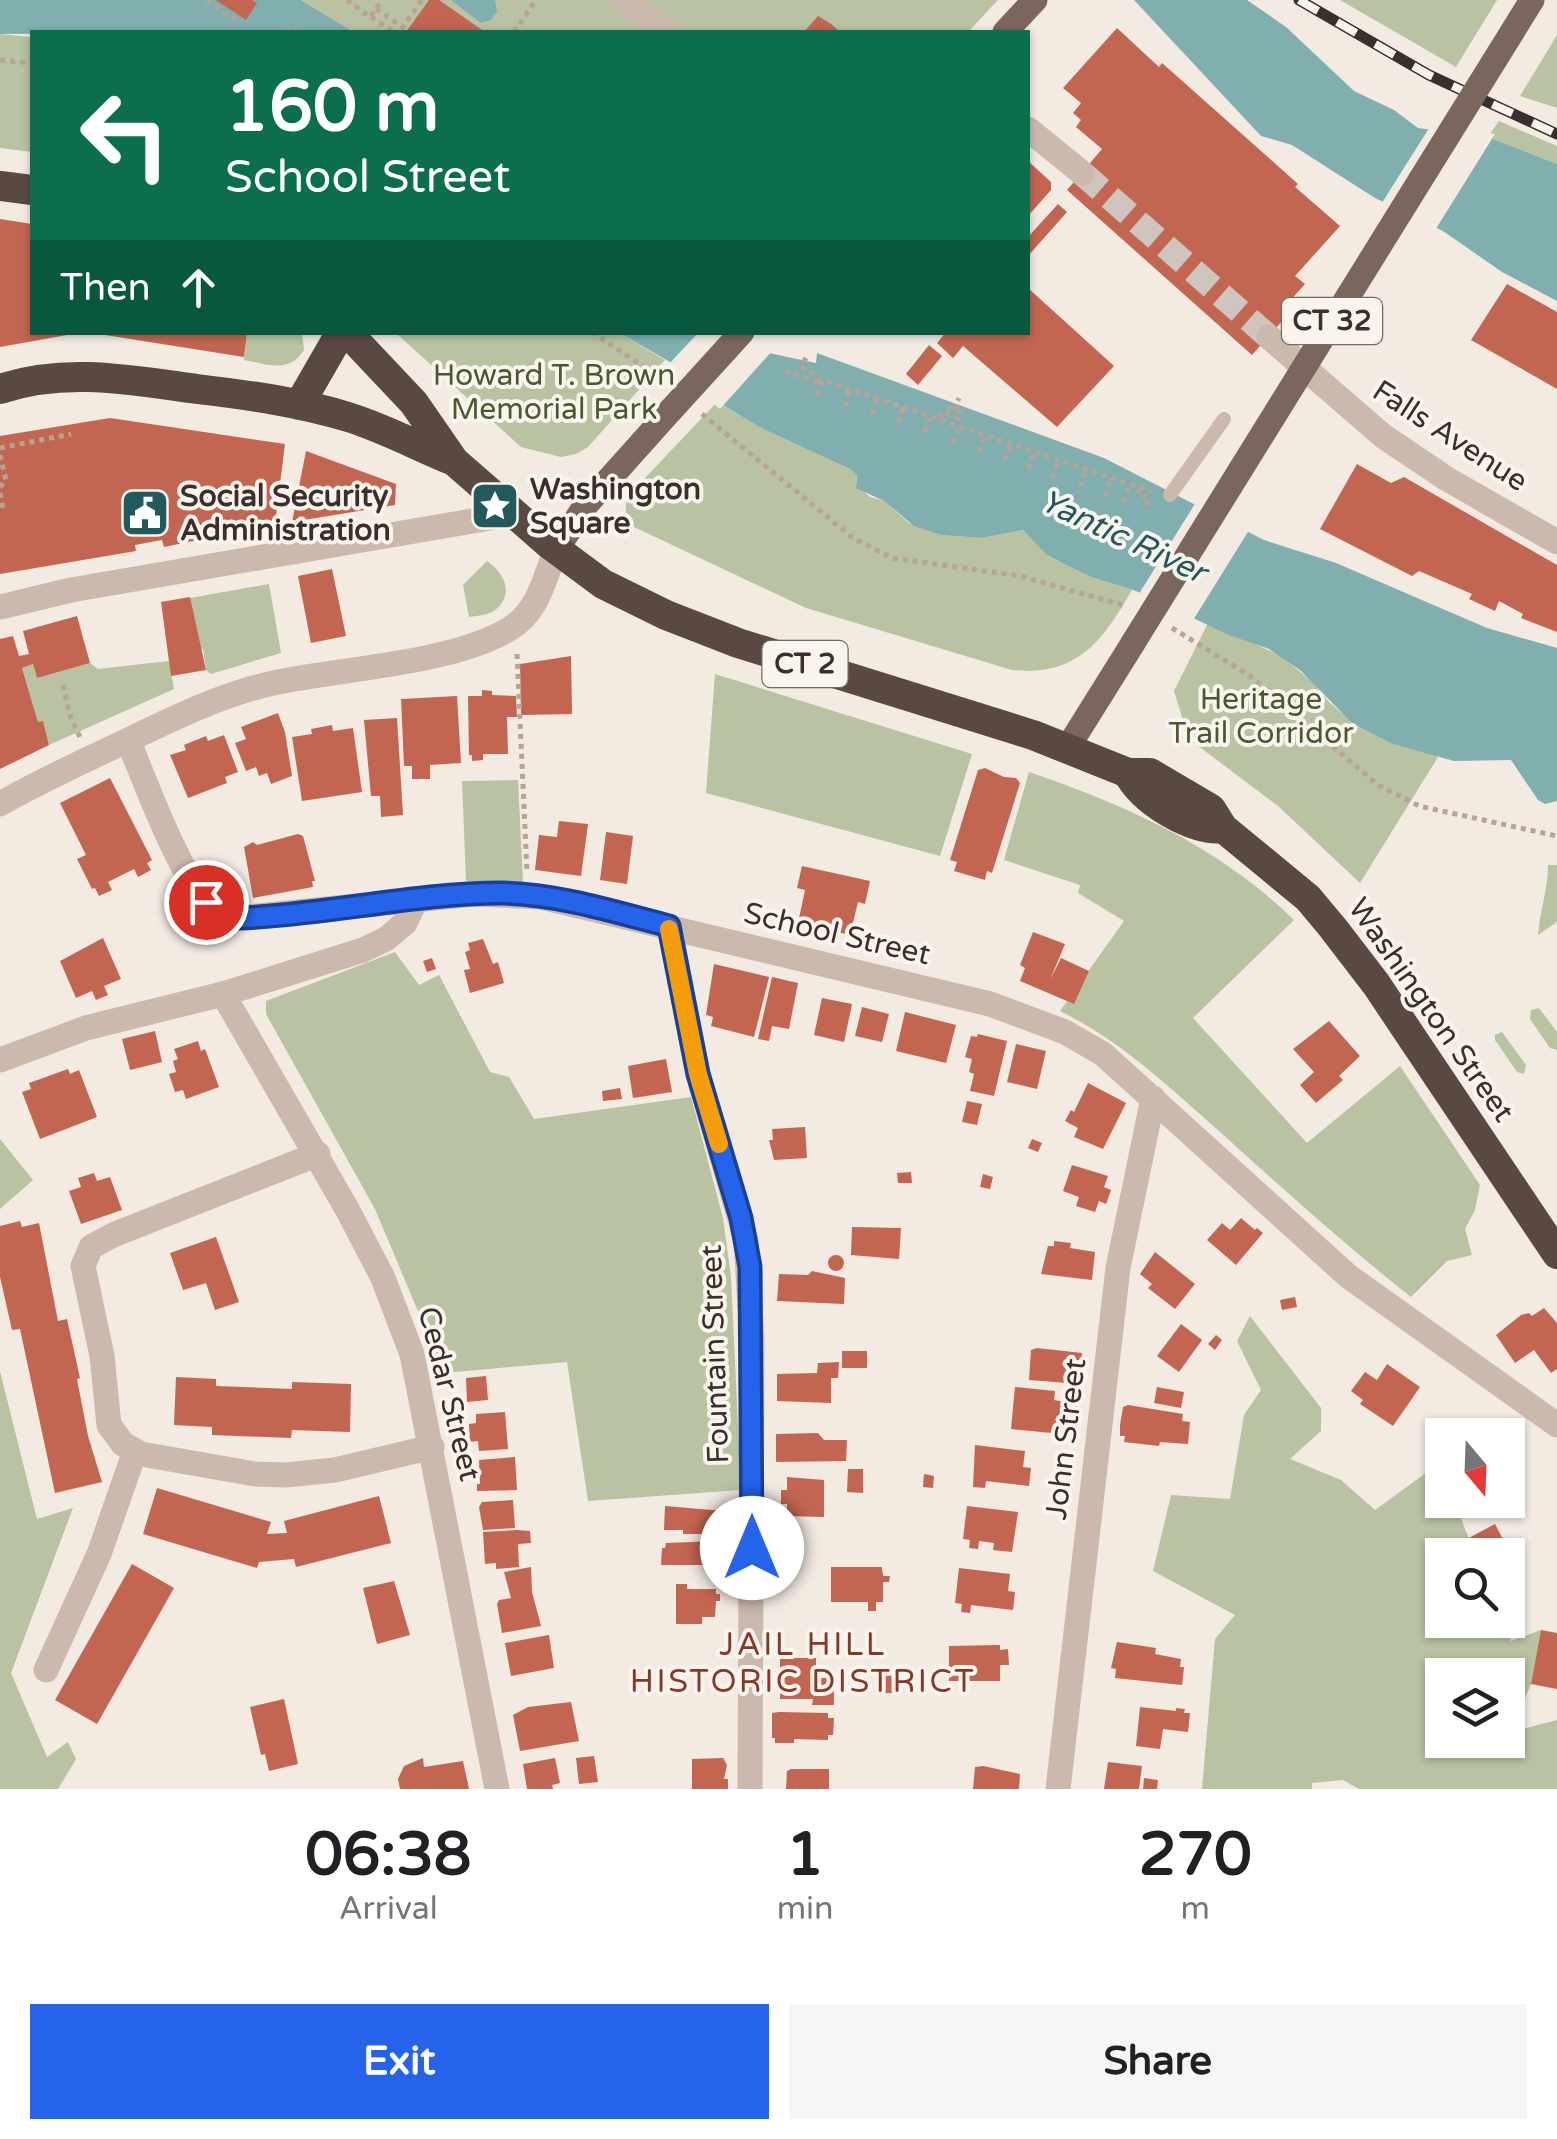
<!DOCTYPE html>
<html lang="en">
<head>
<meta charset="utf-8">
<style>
  :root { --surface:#fff; --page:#f6f6f6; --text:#202124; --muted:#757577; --accent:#2563eb }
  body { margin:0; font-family:"Varela Round",sans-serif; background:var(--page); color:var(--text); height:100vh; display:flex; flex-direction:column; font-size:38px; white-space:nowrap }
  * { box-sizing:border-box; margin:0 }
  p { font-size:32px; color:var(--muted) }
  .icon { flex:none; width:55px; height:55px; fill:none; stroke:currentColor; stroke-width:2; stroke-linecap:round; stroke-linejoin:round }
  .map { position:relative; height:1789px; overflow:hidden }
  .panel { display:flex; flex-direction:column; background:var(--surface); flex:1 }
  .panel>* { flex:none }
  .top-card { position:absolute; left:30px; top:30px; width:1000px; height:305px; border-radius:0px; box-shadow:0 2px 8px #0004; background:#0b6e4f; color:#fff; overflow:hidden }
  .needle { width:65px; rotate:161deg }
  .fabs { position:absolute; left:1425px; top:1418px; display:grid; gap:20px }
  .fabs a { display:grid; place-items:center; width:100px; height:100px; border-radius:0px; background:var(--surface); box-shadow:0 2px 8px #0004; font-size:50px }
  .pin { position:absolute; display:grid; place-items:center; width:85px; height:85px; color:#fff; margin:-42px; border:5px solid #fff; border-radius:50%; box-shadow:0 2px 10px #0007 }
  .me { position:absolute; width:110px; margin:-55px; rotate:0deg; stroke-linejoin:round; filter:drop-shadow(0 0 8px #0008) }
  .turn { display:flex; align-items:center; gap:35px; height:210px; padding:0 30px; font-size:45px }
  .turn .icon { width:130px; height:130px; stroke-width:2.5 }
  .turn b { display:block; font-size:70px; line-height:85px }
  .then { display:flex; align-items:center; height:95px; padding:0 30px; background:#0003; gap:20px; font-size:38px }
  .eta { display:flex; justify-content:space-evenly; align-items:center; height:170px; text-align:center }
  .eta b { font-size:60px; font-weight:800; line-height:70px }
  .primary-button { display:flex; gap:20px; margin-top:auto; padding:20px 30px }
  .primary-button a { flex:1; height:115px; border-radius:0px; background:var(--accent); color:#fff; font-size:40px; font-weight:800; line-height:115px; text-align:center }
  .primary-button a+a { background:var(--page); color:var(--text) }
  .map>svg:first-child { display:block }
</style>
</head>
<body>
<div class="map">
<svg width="1557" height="1789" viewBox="0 0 1557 1789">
  <rect width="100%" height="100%" fill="#f3eae2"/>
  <path fill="#b9c2a1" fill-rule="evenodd" d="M301 0H998L968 32H354Z
    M1340 0H1497L1456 67Z
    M0 34 32 37V152L0 148Z
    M1557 35V108L1520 96Z
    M1499 121 1557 146V164L1488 137Z
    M302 333 304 350C289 374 268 364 244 360L247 334Z
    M396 333H620L665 360 588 447 576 454 561 457 521 447Z
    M717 402 759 427 850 469 857 475 856 484 870 497 884 501 909 523 941 535 982 538 1023 530 1050 557 1091 577 1132 590C1103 640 1078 677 1012 670L806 608 634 527C625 517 624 509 628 496Z
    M487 561C505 573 515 595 494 611 488 615 476 616 469 617L463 585Z
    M269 584 281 653 211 674 206 670 203 649H199L190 598Z
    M1208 623 1279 655 1313 682 1329 702 1357 726 1397 745 1429 751 1438 757 1360 883 1278 806 1189 739 1174 691Z
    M169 661 174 689 49 745 43 722H38L22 668 33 664 37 678 90 663 98 669Z
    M715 674 972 754 940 856 706 793Z
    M1029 772C1128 806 1218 846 1294 920L1193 1018 1307 1143 1400 1066 1480 1185 1475 1210 1465 1229 1472 1255 1447 1261 1411 1297C1345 1245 1282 1188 1219 1131 1168 1086 1121 1041 1060 1011L1124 921 1078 893 1080 885 1004 860Z
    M518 780 523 882 466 881 462 781Z
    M1548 865H1557V922L1538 935C1540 910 1548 890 1548 865Z
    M395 952 419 985 439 975 490 1072 509 1077 534 1119 691 1097 723 1218 731 1277 741 1490 588 1501 567 1362 444 1373 375 1209 266 1014V1001Z
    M1539 1008 1557 1032V1050L1550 1048 1530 1019 1531 1010Z
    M1502 1032 1526 1065 1524 1074 1517 1072 1495 1040V1035Z
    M0 1139 33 1180 0 1209Z
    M1250 1316 1321 1408V1431L1290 1459 1341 1480 1375 1510 1441 1462 1442 1500H1454L1475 1555H1442V1620H1504L1511 1641 1541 1630 1531 1684 1511 1732 1557 1720V1789H1359L1343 1780 1312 1783V1789H1202L1215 1639 1235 1615 1153 1571 1171 1495 1230 1499 1244 1415 1261 1390 1237 1341ZM1442 1675H1508V1740H1442Z
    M0 1371 37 1519 73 1508 11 1673 47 1757 68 1742 76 1759 58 1789H0Z"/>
  <path fill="#81afaf" d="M0 0H301L354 32 0 34Z
    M451 0H495L497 12 491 20 481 23Z
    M1134 0H1247L1286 27 1354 91 1394 110 1418 128 1488 137 1557 164V301L1502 272 1443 231 1375 198 1292 145 1261 136Z
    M620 333H738L764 352 816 363 817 353 1104 458 1264 540 1336 563 1487 628 1557 648V801L1545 804 1538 800 1511 760 1454 761 1393 744 1353 724 1301 671 1269 649 1229 635 1136 591 1091 577 1062 563 1047 555 1023 530 982 538 941 535 914 526 884 501 856 488 857 475 850 469 759 427 721 404 670 362Z"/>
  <path fill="#f3eae2" d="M1431 125 1495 134 1434 232 1380 206Z
    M746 332 766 347 774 349 720 409 667 366 698 333Z
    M1198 499 1251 527 1192 622 1137 597Z"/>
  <path fill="#c26651" d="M216 0H252L257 3 246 20Z
    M429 0H439L485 32H406Z
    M818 16 831 24 840 32H804Z
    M1117 28 1159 67 1162 63 1298 184 1295 187 1340 226 1295 276 1305 284 1288 303 1294 308 1252 355 1067 190 1102 149 1076 127 1081 120 1073 113 1081 103 1063 88Z
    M1028 161 1051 182V190L1028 216Z
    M1058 204 1067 212 1028 256V237Z
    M0 219 32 224V332L67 335 0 347Z
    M1507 284 1557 312V389L1471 340Z
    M1028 288 1114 366 1057 427 963 346 953 358 937 343 946 332H1028Z
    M86 332H239L247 334 244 357Z
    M929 345 942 356 918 385 906 374Z
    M110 418 285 444 275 524 164 547 162 540 135 545 136 551 0 574V436Z
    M306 451 396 484 395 505 292 522Z
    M1357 464 1391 483 1404 477 1557 565V632L1521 618 1523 614 1499 601 1495 611 1469 599 1472 594 1419 571 1412 576 1320 529Z
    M332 569 346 636 311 643 298 576Z
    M190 597 206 670 171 676 161 602Z
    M77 616 90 663 37 678 33 664 22 668 38 722 43 721 49 745 0 769V639L13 636 19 656 29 654 23 631Z
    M571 656 572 714 521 715 520 664Z
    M482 690 492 691V695L516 696 517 717H507L508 754H483V760L472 761V755H469L468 696H482Z
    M457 696 461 763 430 765V779H412V766H404L401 699Z
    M278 713 285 732 292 776 271 784 267 773 259 776 256 767 246 771 235 743 246 739 241 727Z
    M397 718 403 815 381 817 380 796H371L364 720Z
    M332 725 333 731 353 728 362 792 302 801 292 737 312 734 311 729Z
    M224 735 238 772 225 777 227 783 188 798 170 755 186 750 184 745 206 736 208 741Z
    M985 768 1004 777 1016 778 1020 783 992 873 987 871 985 880 954 871 957 862 950 860 978 770Z
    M110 778 152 860 147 863 151 870 138 877 134 869 108 882 112 890 99 896 95 888 92 889 77 859 86 855 60 803Z
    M559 821 588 824 581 876 535 870 539 835 557 837Z
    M606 832 633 836 627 884 600 880Z
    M298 834 303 836 315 881H312L313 887 253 898 244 847 253 842 257 845Z
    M802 866 870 881 865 904 858 902 850 935 798 923 805 890 797 888Z
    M1033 932 1065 944 1050 980 1061 958 1089 971 1074 1004 1020 981 1025 968 1020 965Z
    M103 938 121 979 104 986 108 995 96 1000 92 991 76 998 60 961Z
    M483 939 493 964 498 962 504 983 470 993 464 970 470 969 465 952 470 950 468 943Z
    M432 958 436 969 427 972 423 961Z
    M714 964 769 977 754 1037 711 1026 713 1017 706 1015Z
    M772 977 798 983 789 1029 772 1026 769 1041 758 1039Z
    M822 998 852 1004 844 1042 814 1035Z
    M862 1007 889 1014 882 1042 855 1036Z
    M905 1012 956 1025 946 1063 896 1051Z
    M1329 1021 1360 1056 1339 1076 1343 1080 1316 1103 1300 1085 1314 1072 1293 1049Z
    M155 1031 162 1062 130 1070 122 1039Z
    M978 1034 1007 1041 994 1096 970 1091 974 1074 969 1072 972 1059 965 1057 971 1036 977 1037Z
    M198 1041 201 1051 205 1049 219 1087 186 1099 183 1090 175 1092 169 1074 176 1072 173 1061 178 1059 174 1049Z
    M1016 1044 1046 1051 1037 1089 1007 1082Z
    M666 1059 672 1092 633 1098 628 1066Z
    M68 1069 70 1074 79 1070 97 1117 40 1139 22 1092 31 1089 29 1083Z
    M1088 1083 1126 1103 1103 1149 1074 1137 1078 1128 1065 1121 1071 1110 1074 1112Z
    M620 1088 622 1099 603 1101 602 1091Z
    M967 1101 982 1104 977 1125 962 1122Z
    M805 1127 807 1158 774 1160 769 1140H773L772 1129Z
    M1032 1139 1042 1143 1038 1152 1028 1148Z
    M1072 1165 1108 1176 1104 1187 1111 1190 1106 1204 1099 1201 1095 1212 1076 1206 1079 1197 1063 1191Z
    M911 1172 912 1183H898L897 1173Z
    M94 1173 97 1181 110 1177 122 1210 81 1224 69 1191 81 1187 78 1178Z
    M983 1174 993 1177 990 1189 980 1187Z
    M1241 1218 1255 1230 1257 1228 1263 1233 1236 1265 1207 1240 1222 1223 1230 1230Z
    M20 1221 22 1227 39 1223 58 1321 67 1319 80 1378 77 1379 88 1436 102 1482 55 1493 20 1329 12 1330 0 1277V1226Z
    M852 1227 901 1228 899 1259 851 1255Z
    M216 1237 239 1302 215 1310 206 1283 183 1290 170 1253Z
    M1054 1241 1071 1243 1070 1248 1095 1252 1092 1280 1041 1274 1048 1246H1054Z
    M1155 1252 1195 1284 1175 1309 1148 1288 1152 1284 1140 1274Z
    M828 1263a8 8 0 1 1 16 0a8 8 0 1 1-16 0Z
    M812 1271 845 1278 844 1304 777 1301 779 1274 808 1275Z
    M1295 1297 1297 1307 1282 1310 1280 1300Z
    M1544 1308 1557 1323V1369L1551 1373 1534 1350 1515 1363 1496 1335 1521 1315 1529 1313 1532 1316Z
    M1181 1324 1202 1340 1179 1372 1157 1356Z
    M1216 1335 1222 1340 1215 1350 1208 1344Z
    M1037 1348 1082 1353 1080 1384 1029 1380 1031 1350Z
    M842 1351H867V1368H842Z
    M839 1362 838 1378H831V1403L777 1401V1374L817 1373 818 1363Z
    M1387 1364 1420 1387 1393 1426 1360 1404 1363 1400 1351 1391 1365 1372 1377 1380Z
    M486 1376 488 1400 467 1402 466 1378Z
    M176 1377 216 1379V1386L292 1389V1382L351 1384 350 1432 292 1430 291 1438 212 1435V1427L174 1425Z
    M1015 1387 1055 1391 1054 1400 1078 1404 1075 1431 1051 1433 1011 1429Z
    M1157 1387 1184 1392 1181 1408 1154 1403Z
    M1128 1405 1183 1414 1182 1421 1190 1422 1188 1444 1160 1442 1159 1446 1124 1442 1125 1436H1120V1425L1123 1407Z
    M505 1412 508 1449 479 1451 478 1441 470 1442 469 1424 476 1423V1414Z
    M818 1433 824 1440H847L846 1461 776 1462V1434Z
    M975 1445 1025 1451 1023 1467 1031 1468 1029 1486 986 1481 985 1488 973 1487Z
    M515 1457 517 1490 477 1491V1484H480L479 1460Z
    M848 1469H863V1493L847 1492Z
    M924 1474 934 1476 933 1488 923 1487Z
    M787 1477 824 1480V1517L787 1516V1504H781V1490H787Z
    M157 1488 271 1522 267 1534 287 1533 284 1521 379 1496 391 1543 296 1567 294 1559 259 1562 257 1568 143 1534Z
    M513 1500 515 1528 483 1530 479 1507 482 1502Z
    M665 1506 724 1511V1534H683V1530H664Z
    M967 1506 1018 1512 1012 1552 993 1550 994 1543 979 1541 978 1549 969 1548 970 1540 963 1539Z
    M1495 1524 1520 1572 1508 1578V1555H1475L1467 1539Z
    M517 1530 530 1531 531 1543 518 1544 519 1567 496 1569V1563L485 1564 483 1532Z
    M717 1541 723 1543V1565H661L662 1548H665L666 1543Z
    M132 1564 174 1588 97 1724 55 1700Z
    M531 1567 532 1592 541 1626 502 1633 497 1604 499 1600 511 1598 504 1572Z
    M831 1567H882L883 1576H890L889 1582H883V1602H876V1611H868V1602H831Z
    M959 1568 1010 1574 1008 1591 1015 1592 1013 1610 971 1605 970 1613 961 1612 962 1604 955 1603Z
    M394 1581 410 1635 377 1644 363 1588Z
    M676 1584H687V1589H716V1594H720V1601H716L715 1617H702V1624H676Z
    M1541 1630 1557 1633V1689L1531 1684Z
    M549 1635 554 1668 511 1676 505 1643Z
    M1117 1642 1156 1648 1155 1654 1181 1659 1180 1667H1184L1182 1685 1115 1678 1116 1669 1111 1668Z
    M1000 1645V1650L1008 1649 1009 1665H1000V1681H949V1646Z
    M780 1658H816V1678H834V1705H812L813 1699H780Z
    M883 1675 900 1676 899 1693H882Z
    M284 1699 298 1764 269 1771 265 1754 261 1755 250 1707Z
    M571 1702 579 1741 520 1751 513 1715 528 1707Z
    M1140 1707 1176 1711V1708L1185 1709 1184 1713H1190L1188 1732 1163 1729 1160 1749 1136 1746Z
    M779 1712 828 1713V1718H834L833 1735H828V1740L794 1739V1743H775V1738H772V1713Z
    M594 1756 598 1782 579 1784 576 1758Z
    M423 1758 424 1767 463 1761 469 1789H400L398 1779 404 1766Z
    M555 1758 560 1783 552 1785 553 1789H527L523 1764Z
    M723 1758 727 1765 724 1779H728V1789H692V1759Z
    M1108 1762 1142 1766 1139 1789H1104Z
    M983 1766 1020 1774 1019 1789H973L975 1767Z
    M791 1769H829V1789H786L787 1771Z
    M1144 1778 1158 1780 1157 1789H1143Z"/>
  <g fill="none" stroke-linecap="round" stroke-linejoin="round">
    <path stroke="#cec5be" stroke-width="25" stroke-dasharray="25 12" stroke-linecap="butt" d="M1082 173 1269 337"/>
    <path stroke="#b7a397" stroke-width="5" stroke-dasharray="5 5" stroke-linecap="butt" d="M207 0 240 23
      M347 0 370 17 382 0
      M376 9 403 27 422 0
      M371 17 394 32
      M287 32 290 27 299 32
      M514 32 536 0
      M0 60 32 63
      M592 332 664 380
      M806 358 801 366 822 380 1151 491
      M785 371 814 381 822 380 816 398
      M845 406 850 387
      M954 410 959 398
      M702 414 853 538 892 558 1020 576 1126 606
      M872 414 877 396
      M940 418 942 412 958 418 961 412 944 407
      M898 423 904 406
      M924 432 931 415
      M953 443 960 425
      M0 448 71 434
      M979 452 985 434
      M0 455 6 480 0 487
      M1004 460 1011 444
      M1028 469 1035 452
      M1052 478 1059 460
      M1080 487 1086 470
      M1140 489 1138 494 1149 498 1144 511
      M0 493 3 508 0 510
      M1105 496 1111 479
      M1123 502 1130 485
      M1172 628 1249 675 1378 785 1419 806 1557 836
      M517 654 527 872
      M63 685 71 719 80 737"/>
    <path stroke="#cbb9ad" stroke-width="14" d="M1170 495 1224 419"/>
    <path stroke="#cbb9ad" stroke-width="25" d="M622 0 667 32
      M1028 129 1082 173
      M1269 337 1383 436 1447 479 1557 542
      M0 607 71 590 513 514
      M128 740C145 780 184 891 218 912 227 918 237 918 248 917L474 894 541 897 990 1004 1065 1032 1103 1054 1348 1276 1557 1425
      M0 804C40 781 82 762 124 742 172 719 220 695 273 683 342 668 453 664 511 628 539 610 544 579 556 550
      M669 926 698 1074 746 1240 752 1340 750 1789
      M223 994 347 1209 383 1278 412 1354 497 1789
      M0 1060 86 1028 223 994 363 950 386 939 405 923 416 900
      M318 1154 113 1235 91 1247 83 1266 102 1356 109 1425 123 1444 141 1454 255 1474 286 1475 335 1470 432 1447
      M46 1670 99 1554 135 1451
      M1058 1789 1118 1268 1153 1098"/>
    <path stroke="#7b665d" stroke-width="25" d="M1005 32 1035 0
      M556 550 585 506 671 410
      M1068 747 1133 643"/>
    <path stroke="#5a4943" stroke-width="30" d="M0 186 32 190
      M347 332 414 403 454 461 549 544 603 584 666 615 738 643 1033 735 1128 773H1150L1211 809 1223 828 1308 898 1333 928 1376 984 1557 1254
      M0 389C65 367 131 380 197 389 248 395 299 402 348 417 384 428 419 447 454 461
      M299 405 341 332
      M1128 773C1139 799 1194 833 1223 828"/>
    <g stroke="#3a2f2c" stroke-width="11">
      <path id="rail" d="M1299 0 1429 75 1557 134"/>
    </g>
    <use href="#rail" stroke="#faf4ee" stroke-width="8" stroke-dasharray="22" stroke-linecap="butt"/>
    <path stroke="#7b665d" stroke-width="25" d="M671 410 742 332
      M1133 643 1532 0"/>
  </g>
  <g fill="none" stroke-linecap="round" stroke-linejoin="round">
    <g stroke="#184099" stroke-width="25">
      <path id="route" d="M206 902 226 916 240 918C327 915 414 893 502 893 558 894 615 912 669 926L698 1074 741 1218 750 1267 752 1548"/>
    </g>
    <use href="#route" stroke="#2563eb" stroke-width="18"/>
    <path stroke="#f59e0b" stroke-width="18" d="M669 929 698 1074 719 1144"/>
  </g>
  <defs>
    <g id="sight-square" transform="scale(2.5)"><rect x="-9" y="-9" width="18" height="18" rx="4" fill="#225a5b" stroke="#faf4ee"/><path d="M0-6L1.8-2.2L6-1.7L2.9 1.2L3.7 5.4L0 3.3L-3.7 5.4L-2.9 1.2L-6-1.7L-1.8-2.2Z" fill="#fff"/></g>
    <g id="civic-square" transform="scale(2.5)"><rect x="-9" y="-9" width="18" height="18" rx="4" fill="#225a5b" stroke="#faf4ee"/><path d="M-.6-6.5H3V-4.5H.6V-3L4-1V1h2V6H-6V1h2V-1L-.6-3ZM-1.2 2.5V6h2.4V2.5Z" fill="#fff"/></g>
  </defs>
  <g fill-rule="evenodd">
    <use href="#sight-square" x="495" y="506"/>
    <use href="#civic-square" x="145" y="513"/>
  </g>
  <g text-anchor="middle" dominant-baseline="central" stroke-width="8" stroke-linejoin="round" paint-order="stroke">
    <g fill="#faf4ee" stroke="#746a66" stroke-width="2.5">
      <rect x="1282" y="298" width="100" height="46" rx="8"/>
      <rect x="762.5" y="641" width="85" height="46" rx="8"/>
    </g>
    <g font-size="28" font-weight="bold" fill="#3a2f2c">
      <text x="1332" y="321">CT 32</text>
      <text x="805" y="664">CT 2</text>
    </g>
    <g font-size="30" fill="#4b5830" stroke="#faf4ee">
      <text x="554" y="375">Howard T. Brown<tspan x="554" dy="34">Memorial Park</tspan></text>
      <text x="1261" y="699">Heritage<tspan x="1261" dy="34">Trail Corridor</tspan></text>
    </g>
    <g font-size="30" fill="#3a2f2c" stroke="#faf4ee">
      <text transform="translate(1450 436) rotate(33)">Falls Avenue</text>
      <text transform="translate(837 934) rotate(13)">School Street</text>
      <text transform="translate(1431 1010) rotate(55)">Washington Street</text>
      <text transform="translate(715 1354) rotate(-92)">Fountain Street</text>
      <text transform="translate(449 1394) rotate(76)">Cedar Street</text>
      <text transform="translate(1066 1439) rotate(-83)">John Street</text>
    </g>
    <g font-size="30" font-weight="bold" fill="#3a2f2c" stroke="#faf4ee" text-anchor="start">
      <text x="530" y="489">Washington<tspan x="530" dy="34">Square</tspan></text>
      <text x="180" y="496">Social Security<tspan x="180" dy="34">Administration</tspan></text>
    </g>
    <g font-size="32" font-style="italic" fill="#225a5b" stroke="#faf4ee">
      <text transform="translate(1123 537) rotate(25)">Yantic River</text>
    </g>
    <g font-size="32" letter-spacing="2.5" fill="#863927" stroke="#faf4ee">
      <text x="803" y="1645">JAIL HILL<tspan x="803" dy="37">HISTORIC DISTRICT</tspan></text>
    </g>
  </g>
</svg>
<div class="fabs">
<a><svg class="needle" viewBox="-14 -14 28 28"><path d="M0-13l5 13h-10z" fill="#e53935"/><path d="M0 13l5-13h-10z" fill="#757577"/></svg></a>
<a><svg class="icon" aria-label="search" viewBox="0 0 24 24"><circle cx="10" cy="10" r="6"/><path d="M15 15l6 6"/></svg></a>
<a><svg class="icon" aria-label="layers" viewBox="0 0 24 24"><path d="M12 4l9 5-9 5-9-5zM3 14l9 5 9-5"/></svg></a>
</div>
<div class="pin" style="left:206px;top:902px;background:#d93025"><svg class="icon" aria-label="arrive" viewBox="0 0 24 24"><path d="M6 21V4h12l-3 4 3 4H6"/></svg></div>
<svg class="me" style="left:752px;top:1548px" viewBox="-20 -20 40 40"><circle r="19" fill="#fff"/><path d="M0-13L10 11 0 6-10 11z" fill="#2563eb"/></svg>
<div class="top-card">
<div class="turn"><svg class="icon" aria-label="left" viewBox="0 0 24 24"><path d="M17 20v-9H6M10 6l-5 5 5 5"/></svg><div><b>160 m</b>School Street</div></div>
<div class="then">Then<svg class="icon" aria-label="ahead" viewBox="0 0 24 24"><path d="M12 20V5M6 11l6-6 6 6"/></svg></div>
</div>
</div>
<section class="panel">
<div class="eta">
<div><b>06:38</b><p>Arrival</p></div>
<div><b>1</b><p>min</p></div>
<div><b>270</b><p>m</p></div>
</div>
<div class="primary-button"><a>Exit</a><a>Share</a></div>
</section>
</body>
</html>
